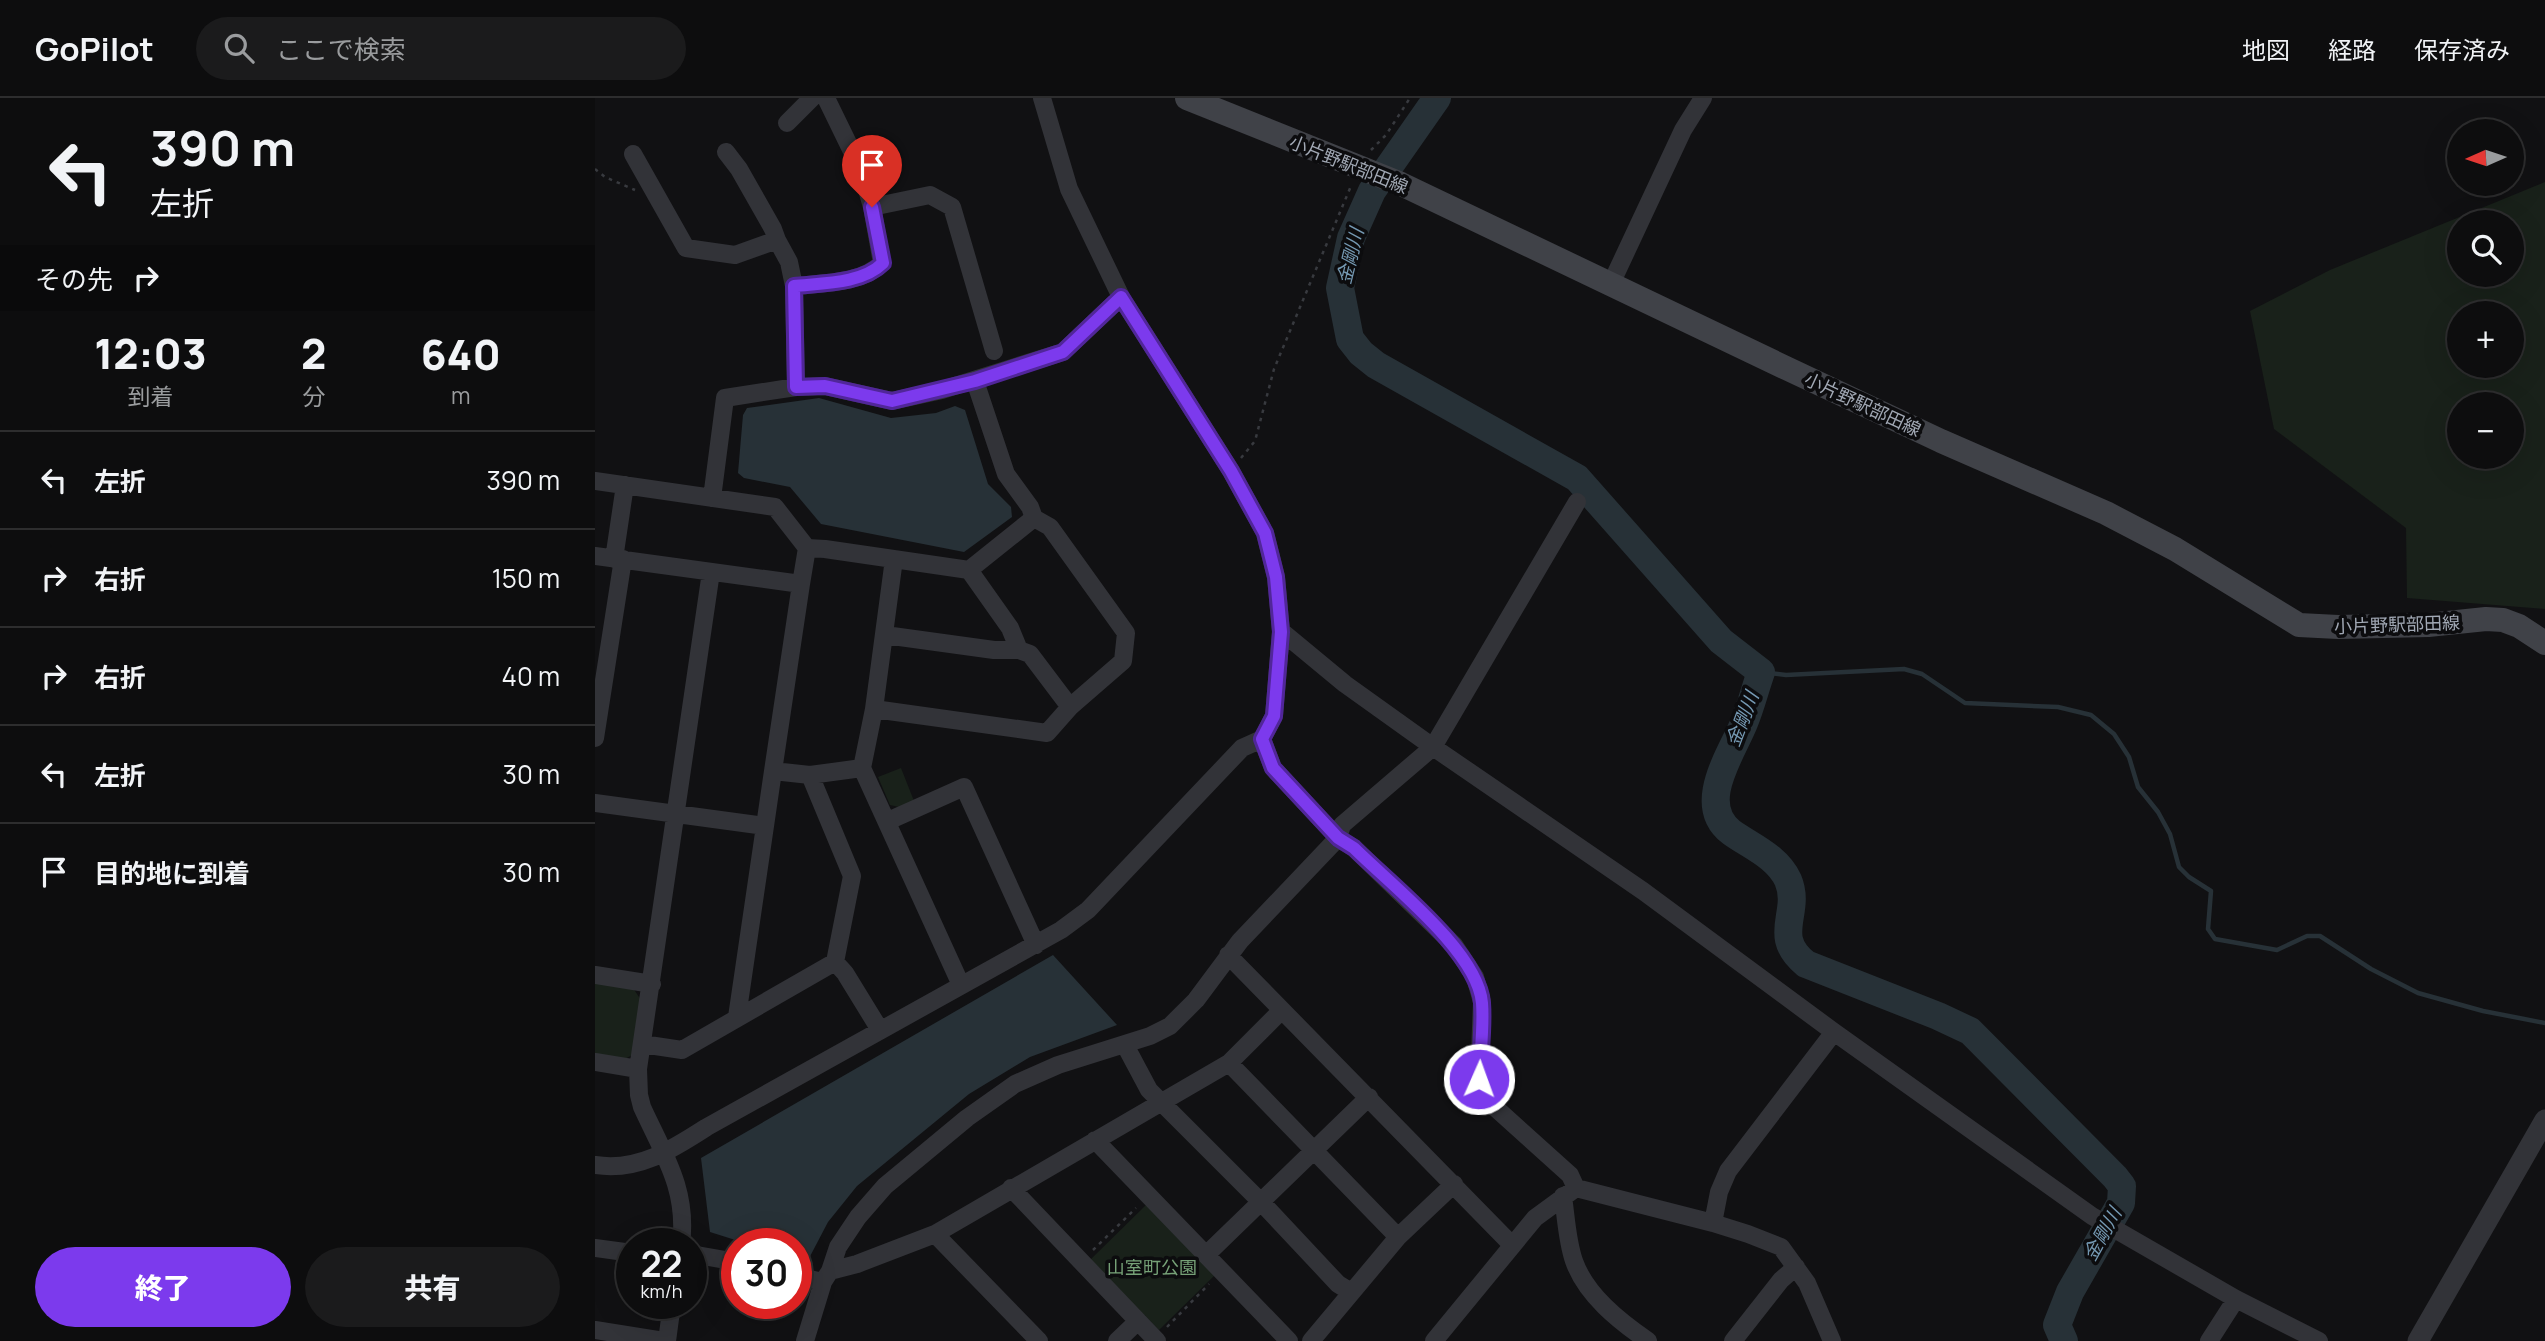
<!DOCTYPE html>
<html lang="ja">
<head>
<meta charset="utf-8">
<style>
  :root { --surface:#0d0d0e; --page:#1b1b1c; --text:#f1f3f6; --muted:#9a9c9e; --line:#2d2d2e; --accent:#7c3aed }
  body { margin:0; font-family:Manrope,"Noto Sans JP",sans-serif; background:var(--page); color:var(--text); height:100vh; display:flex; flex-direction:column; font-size:26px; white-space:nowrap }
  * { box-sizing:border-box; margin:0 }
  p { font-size:23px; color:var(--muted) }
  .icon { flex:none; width:38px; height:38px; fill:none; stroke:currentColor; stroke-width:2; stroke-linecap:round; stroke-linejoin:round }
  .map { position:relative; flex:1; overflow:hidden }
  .side { display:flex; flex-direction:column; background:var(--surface); width:595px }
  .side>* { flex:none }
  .guide { background:#0d0d0e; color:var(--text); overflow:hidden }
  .needle { width:46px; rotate:267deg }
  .fabs { position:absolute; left:1852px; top:21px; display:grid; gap:14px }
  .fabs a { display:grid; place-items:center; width:77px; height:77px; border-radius:50%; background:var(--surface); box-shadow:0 7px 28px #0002,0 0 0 2px var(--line); font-size:35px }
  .speed { position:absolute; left:21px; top:1130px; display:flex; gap:14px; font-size:35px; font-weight:700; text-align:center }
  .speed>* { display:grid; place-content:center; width:91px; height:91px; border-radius:50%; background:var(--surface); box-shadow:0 7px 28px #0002,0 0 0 2px var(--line); line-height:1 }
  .speed small { font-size:18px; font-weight:400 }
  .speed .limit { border:10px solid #d22; background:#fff; color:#111 }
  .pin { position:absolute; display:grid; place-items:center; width:60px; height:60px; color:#fff; margin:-72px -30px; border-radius:50% 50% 50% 0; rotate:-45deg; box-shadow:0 0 7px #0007 }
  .pin .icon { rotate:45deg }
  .me { position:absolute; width:77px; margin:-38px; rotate:2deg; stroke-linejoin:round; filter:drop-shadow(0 0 5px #0008) }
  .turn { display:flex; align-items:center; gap:24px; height:147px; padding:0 35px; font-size:32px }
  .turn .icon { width:91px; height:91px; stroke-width:2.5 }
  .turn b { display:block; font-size:49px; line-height:60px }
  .then { display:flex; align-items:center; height:66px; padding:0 35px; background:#0003; gap:14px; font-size:26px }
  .eta { display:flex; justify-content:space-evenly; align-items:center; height:119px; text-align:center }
  .eta b { font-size:42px; font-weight:800; line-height:49px }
  .primary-button { display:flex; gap:14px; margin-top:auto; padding:14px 35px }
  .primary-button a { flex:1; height:80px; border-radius:42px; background:var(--accent); color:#fff; font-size:28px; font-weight:800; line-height:80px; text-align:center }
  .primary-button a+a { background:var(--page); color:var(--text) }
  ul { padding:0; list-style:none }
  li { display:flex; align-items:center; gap:21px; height:98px; padding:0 35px; border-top:2px solid var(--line) }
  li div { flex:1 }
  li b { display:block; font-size:26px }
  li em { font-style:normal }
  header { display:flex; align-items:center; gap:42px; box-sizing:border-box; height:98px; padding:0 35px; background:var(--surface); border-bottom:2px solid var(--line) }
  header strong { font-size:33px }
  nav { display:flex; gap:38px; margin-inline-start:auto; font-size:24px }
  .search { width:490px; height:63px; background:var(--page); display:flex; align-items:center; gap:18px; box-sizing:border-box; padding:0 24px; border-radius:38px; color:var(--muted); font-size:26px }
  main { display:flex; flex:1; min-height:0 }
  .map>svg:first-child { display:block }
</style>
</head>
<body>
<header>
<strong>GoPilot</strong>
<div class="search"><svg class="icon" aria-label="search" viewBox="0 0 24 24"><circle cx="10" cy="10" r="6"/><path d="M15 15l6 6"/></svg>ここで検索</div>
<nav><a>地図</a><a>経路</a><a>保存済み</a></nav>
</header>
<main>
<section class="side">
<div class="guide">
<div class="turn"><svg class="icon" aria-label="left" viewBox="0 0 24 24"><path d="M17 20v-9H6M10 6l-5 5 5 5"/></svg><div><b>390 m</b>左折</div></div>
<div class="then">その先<svg class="icon" aria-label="right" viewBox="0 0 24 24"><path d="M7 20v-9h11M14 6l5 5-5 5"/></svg></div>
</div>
<div class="eta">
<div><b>12:03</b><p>到着</p></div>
<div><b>2</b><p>分</p></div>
<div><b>640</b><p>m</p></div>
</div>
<ul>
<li><svg class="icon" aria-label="left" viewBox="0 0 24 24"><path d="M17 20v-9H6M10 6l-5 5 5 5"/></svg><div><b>左折</b></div><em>390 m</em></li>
<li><svg class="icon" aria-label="right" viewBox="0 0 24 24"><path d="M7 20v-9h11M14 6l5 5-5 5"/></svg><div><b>右折</b></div><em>150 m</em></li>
<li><svg class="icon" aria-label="right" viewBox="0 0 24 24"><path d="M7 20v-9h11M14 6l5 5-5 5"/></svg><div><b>右折</b></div><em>40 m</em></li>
<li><svg class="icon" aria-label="left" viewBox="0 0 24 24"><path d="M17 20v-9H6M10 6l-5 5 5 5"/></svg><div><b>左折</b></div><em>30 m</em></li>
<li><svg class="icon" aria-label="arrive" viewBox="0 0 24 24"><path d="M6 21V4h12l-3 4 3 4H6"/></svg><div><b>目的地に到着</b></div><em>30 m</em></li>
</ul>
<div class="primary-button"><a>終了</a><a>共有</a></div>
</section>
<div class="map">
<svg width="1950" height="1243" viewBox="0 0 1950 1243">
  <rect width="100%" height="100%" fill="#111113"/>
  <path fill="#19211a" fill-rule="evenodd" d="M1950 84V511L1812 500 1811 430 1679 331 1655 213 1735 172ZM1864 124H1916V177H1864ZM1864 215H1916V268H1864ZM1864 306H1916V359H1864Z
    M306 670 319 703 304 709 295 707 283 679Z
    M0 884 38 890 46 902 39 956 28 962 0 958Z
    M551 1107 620 1177 564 1232 495 1162Z"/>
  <path fill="#273137" d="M224 300 296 320 341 315 360 308 370 312 393 386 416 409 417 419 369 454 226 426 195 389 149 380 143 375 148 317 152 310Z
    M458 857 522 927 435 959 374 996 262 1088 233 1124 211 1166 201 1163V1146H153L115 1134 106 1060Z"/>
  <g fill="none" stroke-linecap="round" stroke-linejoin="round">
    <path stroke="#273137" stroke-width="4.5" d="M1166 574 1191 577 1309 571 1327 576 1370 605 1463 609 1496 617 1519 636 1534 659 1543 689 1563 714 1575 736 1584 769 1594 779 1616 793 1613 831 1620 841 1682 852 1712 838H1725L1776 871 1823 895 1888 913 1950 925"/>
    <path stroke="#273137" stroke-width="28" d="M842 0 777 93 756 140 745 190 755 241 766 255 781 267 982 380 1126 543 1166 574C1160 591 1156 608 1149 625 1137 655 1100 706 1136 734 1155 748 1182 758 1193 782 1207 815 1175 837 1211 866L1343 918 1375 933 1520 1079 1527 1088 1526 1105 1475 1194 1462 1227 1469 1243"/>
    <path stroke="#383a3f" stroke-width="2.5" stroke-dasharray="3.5 5" stroke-linecap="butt" d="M776 52 791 37 815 0
      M0 71 10 79 40 92
      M646 360 660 343 679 271 756 88
      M498 1152 541 1110
      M572 1229 614 1186"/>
    <path stroke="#323338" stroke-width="18" d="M192 25 217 0
      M131 54 144 71 178 131 182 142
      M38 56 91 150 140 157 182 142 194 164 199 188
      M277 109 335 97 357 109 399 253
      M1015 188 1088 32 1108 0
      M201 289 199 188C227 185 267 186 287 165L277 109 267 74 231 0
      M0 383 180 409 212 450 206 486 0 458
      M117 400 130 300 201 289 230 288 297 303 347 292 468 254 526 199
      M212 450 230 451 374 472 439 420
      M19 461 30 387
      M686 533 750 586 838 649 1048 793 1239 934 1497 1118 1641 1201 1724 1243
      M290 537 399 552H424L415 530 374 472
      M424 552 435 556 475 609
      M279 611 452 635 475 609 528 563 531 535 455 429 439 420 435 409 411 376 380 283
      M0 640 28 461
      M667 641 678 670 743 740 759 750 859 847 880 879 887 904 884 981 894 1004 975 1077 981 1090
      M267 670 366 887
      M178 673 206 486
      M0 705 170 728 178 673 215 677 267 670 279 611 299 461
      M293 723 369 689 441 847
      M633 857 917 1147
      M240 864 250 875 285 932
      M0 877 57 886
      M142 919 170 728
      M47 946 87 952 240 864 257 778 215 677
      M530 947 554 992 667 1105 743 1186 756 1194
      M0 964 43 971
      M634 965 803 1139
      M500 1042 694 1243
      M0 1067C43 1074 78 1051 112 1029L466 832 493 812 647 650 667 641 679 618 686 533 681 479 670 435 636 373 526 199 474 91 447 0
      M416 1090 562 1243
      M968 1098C971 1119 972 1143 979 1163 991 1197 1024 1223 1053 1243
      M1118 1125 1124 1094 1133 1073 1239 934
      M340 1136 444 1243
      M86 1146C93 1092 69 1057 47 1009L44 997 43 971 116 474
      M0 1150 37 1155
      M96 1156 142 1164
      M611 1157 774 999
      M235 1173 262 1166 340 1136 634 965 687 912
      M201 1178 228 1184
      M0 1232 69 1243
      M72 1243 77 1206
      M210 1243 228 1184 235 1173 243 1149 263 1119 290 1088 372 1020 420 986 463 967 555 938 575 928 601 902 645 843 743 740 747 727 838 649 982 404
      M522 1243 543 1223
      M716 1243 803 1139 859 1086
      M839 1243 940 1120 981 1090 1118 1125 1153 1136 1186 1149 1212 1185 1237 1243
      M1138 1243 1186 1182 1201 1169
      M1614 1243 1641 1201"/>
    <path stroke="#323338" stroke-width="21" d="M1823 1243 1950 1022"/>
    <path stroke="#404248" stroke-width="24" d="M592 0 806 86 1191 270 1346 343 1511 415 1580 451 1704 527 1743 529 1833 527 1891 521 1908 522 1924 528 1950 545"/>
  </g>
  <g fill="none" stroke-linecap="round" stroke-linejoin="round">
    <g stroke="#51269a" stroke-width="18">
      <path id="route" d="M277 109 288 165C267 186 227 185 199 188L201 289 230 288 297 303 380 283 468 254 526 199 636 373 670 435 681 479 686 534 679 618 667 641 678 670 743 740 759 750C795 786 883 854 887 905 889 930 885 956 884 981"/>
    </g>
    <use href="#route" stroke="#7c3aed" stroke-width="12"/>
  </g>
  <g text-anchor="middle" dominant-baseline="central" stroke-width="7" stroke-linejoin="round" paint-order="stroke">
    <g font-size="18" fill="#a1a8b4" stroke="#0c0c0e">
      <text transform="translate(754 66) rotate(22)">小片野駅部田線</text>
      <text transform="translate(1268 306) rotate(25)">小片野駅部田線</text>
      <text transform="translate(1802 526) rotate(-2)">小片野駅部田線</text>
    </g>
    <g font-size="18" fill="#76a177" stroke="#0c0c0e">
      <text x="557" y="1169">山室町公園</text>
    </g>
    <g font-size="19" font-style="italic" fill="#7599b3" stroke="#0c0c0e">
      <text transform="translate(755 158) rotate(-76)">金剛川</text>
      <text transform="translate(1147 621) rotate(-69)">金剛川</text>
      <text transform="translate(1507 1136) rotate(-61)">金剛川</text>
    </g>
  </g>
</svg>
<div class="fabs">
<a><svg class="needle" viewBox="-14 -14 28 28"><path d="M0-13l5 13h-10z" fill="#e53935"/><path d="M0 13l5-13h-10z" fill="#9a9c9e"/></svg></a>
<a><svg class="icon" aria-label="search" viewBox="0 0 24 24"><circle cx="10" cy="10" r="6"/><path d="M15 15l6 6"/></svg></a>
<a>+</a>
<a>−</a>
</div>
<div class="speed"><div>22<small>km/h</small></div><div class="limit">30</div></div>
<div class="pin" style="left:277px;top:109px;background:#d93025"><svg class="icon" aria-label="arrive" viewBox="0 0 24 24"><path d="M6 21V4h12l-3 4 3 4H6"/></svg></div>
<svg class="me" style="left:884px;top:981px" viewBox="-20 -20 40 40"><circle r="17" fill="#7c3aed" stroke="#fff" stroke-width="3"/><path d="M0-11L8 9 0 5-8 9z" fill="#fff"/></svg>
</div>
</main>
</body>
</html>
